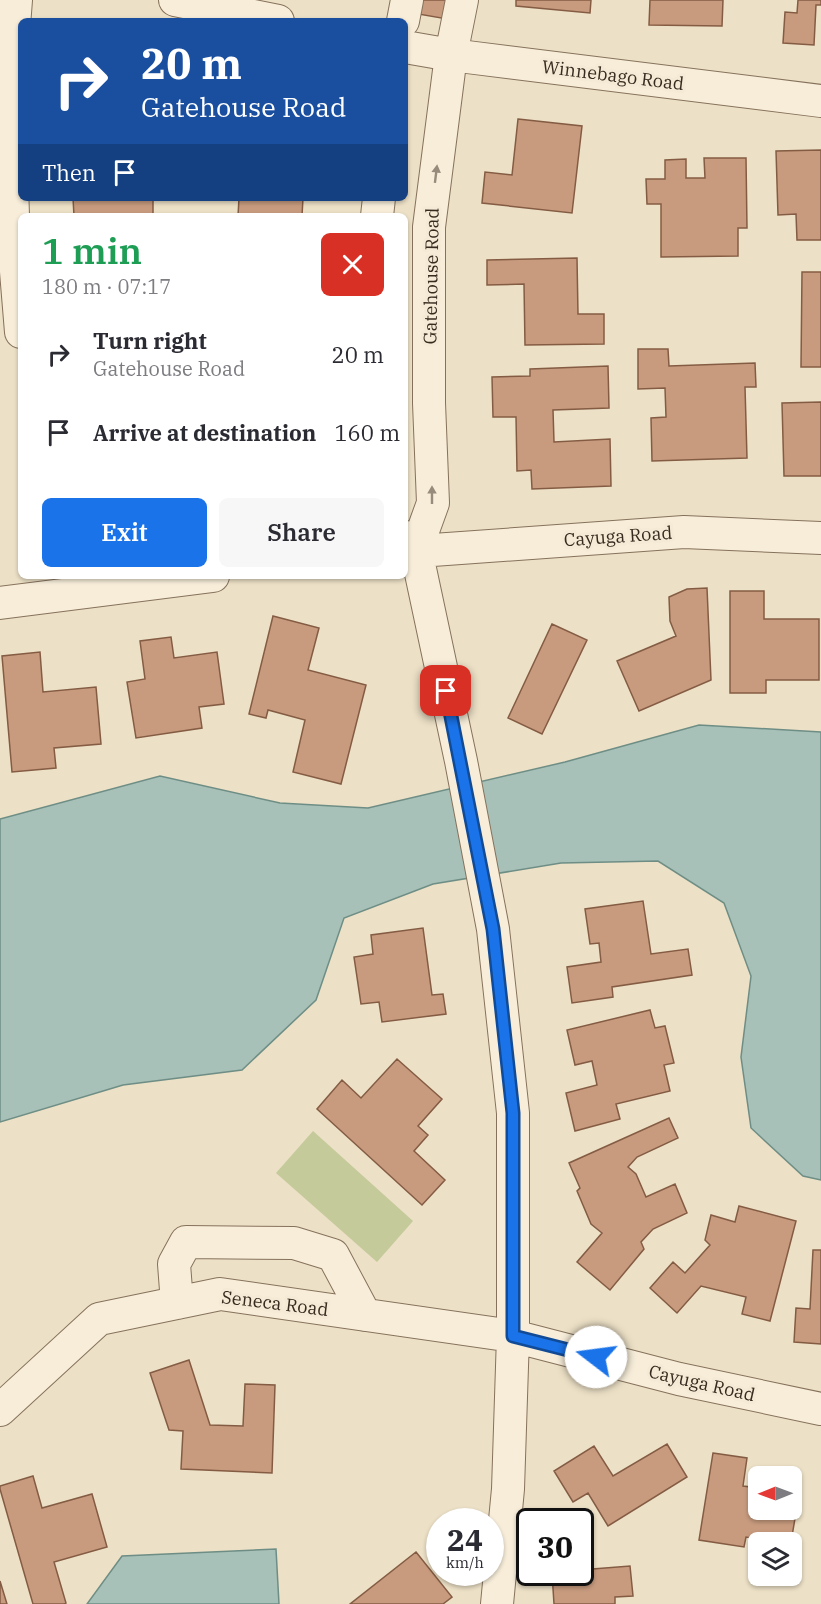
<!DOCTYPE html>
<html lang="en">
<head>
<meta charset="utf-8">
<style>
  :root { --surface:#fff; --page:#f7f7f7; --text:#2b2b33; --muted:#7c7c81; --accent:#1a73e8 }
  body { margin:0; font-family:"IBM Plex Serif",serif; background:var(--page); color:var(--text); height:100vh; display:flex; flex-direction:column; font-size:22px; white-space:nowrap }
  * { box-sizing:border-box; margin:0 }
  p { font-size:20px; color:var(--muted) }
  .icon { flex:none; width:33px; height:33px; fill:none; stroke:currentColor; stroke-width:2; stroke-linecap:round; stroke-linejoin:round }
  .map { position:relative; flex:1; overflow:hidden }
  .sheet { position:absolute; left:18px; top:213px; width:390px; height:366px; display:flex; flex-direction:column; background:var(--surface); border-radius:9px; box-shadow:0 2px 4px #0004 }
  .sheet>* { flex:none }
  .top-card { position:absolute; left:18px; top:18px; width:390px; height:183px; border-radius:9px; box-shadow:0 2px 4px #0004; background:#1a4fa0; color:#fff; overflow:hidden }
  .needle { width:39px; rotate:269deg }
  .tools { position:absolute; left:748px; top:1466px; display:grid; gap:12px }
  .tools a { display:grid; place-items:center; width:54px; height:54px; border-radius:9px; background:var(--surface); box-shadow:0 2px 4px #0004; font-size:30px }
  .speed { position:absolute; left:426px; top:1508px; display:flex; gap:12px; font-size:30px; font-weight:700; text-align:center }
  .speed>* { display:grid; place-content:center; width:78px; height:78px; border-radius:50%; background:var(--surface); box-shadow:0 2px 4px #0004; line-height:1 }
  .speed small { font-size:15px; font-weight:400 }
  .speed .limit { border:3px solid #111; border-radius:9px; background:#fff; color:#111 }
  .pin { position:absolute; display:grid; place-items:center; width:51px; height:51px; color:#fff; margin:-26px; border-radius:12px; box-shadow:0 3px 9px #0006 }
  .me { position:absolute; width:66px; margin:-33px; rotate:285deg; stroke-linejoin:round; filter:drop-shadow(0 0 4px #0008) }
  .turn { display:flex; align-items:center; gap:21px; height:126px; padding:0 24px; font-size:27px }
  .turn .icon { width:78px; height:78px; stroke-width:2.5 }
  .turn b { display:block; font-size:42px; line-height:51px }
  .then { display:flex; align-items:center; height:57px; padding:0 24px; background:#0003; gap:12px; font-size:22px }
  .round { display:grid; place-items:center; flex:none; width:63px; height:63px; border-radius:9px; background:var(--page) }
  .summary { display:flex; align-items:center; justify-content:space-between; height:102px; padding:0 24px }
  h1 { font-size:36px; font-weight:600; line-height:45px; color:#1e9e55 }
  .cta { display:flex; gap:12px; margin-top:auto; padding:12px 24px }
  .cta a { flex:1; height:69px; border-radius:9px; background:var(--accent); color:#fff; font-size:24px; font-weight:600; line-height:69px; text-align:center }
  .cta a+a { background:var(--page); color:var(--text) }
  ul { padding:0; list-style:none }
  li { display:flex; align-items:center; gap:18px; height:78px; padding:0 24px }
  li div { flex:1 }
  li b { display:block; font-size:22px }
  li em { font-style:normal }
  .map>svg:first-child { display:block }
</style>
</head>
<body>
<div class="map">
<svg width="821" height="1604" viewBox="0 0 821 1604">
  <rect width="100%" height="100%" fill="#ece0c6"/>
  <path fill="#c5ca9a" d="M313 1131 413 1221 377 1262 276 1173Z"/>
  <path fill="#a7c0b8" stroke="#6e8e85" stroke-width="1.5" d="M699 725 821 732V1180L803 1176 751 1128 741 1057 751 976 724 903 658 861 561 863 433 884 344 918 316 1000 242 1070 123 1085 0 1122V819L160 776 280 803 368 808 565 762Z
    M276 1549 279 1604H87L122 1556Z"/>
  <path fill="#c89b7e" stroke="#845c43" stroke-width="1.5" d="M421 0H451L447 19 418 14Z
    M516 0H591L590 13 516 6Z
    M650 0H723L722 26 649 25Z
    M798 0H821V5H816L814 45 783 43 785 12 797 13Z
    M518 119 582 126 572 213 482 203 485 172 512 175Z
    M821 150V240H797L796 214 778 215 776 151Z
    M704 158H746L747 228H738V256L661 257V204H647L646 179H665V160L686 159V178H705Z
    M73 198H153V216H74Z
    M239 198H303L302 216H238Z
    M577 258 578 314H604V344L525 345 524 284 487 285V260Z
    M802 272H821V367H801Z
    M638 349H668L669 366 755 363 756 387H745L747 458 652 461 651 418 666 417 665 388 638 389Z
    M608 366 609 408 553 410 554 442 610 439 611 486 532 489 531 470 517 471 516 417H493L492 377 530 376V369Z
    M821 402V476H784L782 403Z
    M707 588 711 680 639 711 617 661 676 636 670 621 669 597 687 589Z
    M730 591H764V619H819V680H766V693H730Z
    M273 616 319 628 308 670 366 685 341 784 293 772 305 720 268 710 266 718 249 714Z
    M552 624 587 640 542 734 508 718Z
    M171 637 174 658 217 652 224 704 199 707 202 728 136 738 127 682 145 679 140 641Z
    M40 652 43 692 96 687 101 744 54 748 56 768 12 772 2 656Z
    M643 901 651 954 688 949 692 975 612 987 613 997 572 1003 567 967 601 962 599 943 590 944 585 909Z
    M423 928 432 995 443 994 446 1014 382 1022 379 1002 361 1004 354 957 373 954 371 935Z
    M650 1010 655 1028 665 1026 674 1063 664 1065 670 1091 616 1104 620 1119 575 1131 566 1093 597 1085 592 1061 575 1065 567 1030Z
    M397 1059 442 1099 418 1126 428 1135 414 1151 445 1180 422 1205 317 1109 342 1080 361 1098Z
    M669 1118 678 1138 637 1157 628 1167 636 1174 646 1197 675 1184 687 1213 653 1229 641 1242 644 1249 610 1290 577 1262 602 1233 591 1224 577 1191 580 1188 569 1163Z
    M739 1206 796 1221 770 1321 742 1314 746 1297 701 1286 677 1313 650 1288 673 1262 685 1273 710 1245 705 1240 711 1215 735 1222Z
    M813 1250H821V1344L794 1342 796 1308 810 1309Z
    M189 1360 210 1425 243 1426 245 1384 275 1385 272 1473 181 1469 183 1431 169 1430 150 1373Z
    M667 1444 687 1477 608 1526 588 1493 573 1502 554 1471 594 1446 613 1476Z
    M713 1453 747 1458 743 1486 759 1488V1509H792V1494L799 1495 791 1542H777L746 1537 744 1547 699 1540Z
    M33 1476 42 1508 92 1494 107 1547 54 1562 66 1603 64 1604H33L0 1489V1486Z
    M416 1552 452 1597 443 1604H350Z
    M630 1566 633 1596 615 1597V1604H554L552 1573 580 1572V1570Z
    M0 1581 7 1604H0Z"/>
  <g fill="none" stroke-linecap="round" stroke-linejoin="round">
    <g stroke="#86725c" stroke-width="34">
      <path id="minor" d="M16 0 9 90 14 247 21 332
        M175 0 278 21
        M403 21 407 0
        M405 47 451 55 821 101
        M377 216 379 198
        M405 537 416 550 461 761 493 929 513 1113V1336L508 1489 497 1604
        M416 550 433 503 429 403V227L451 55 462 0
        M405 552 684 532 821 538
        M0 603 213 576
        M177 1303 174 1264 186 1242 294 1243 333 1255 365 1315
        M0 1410 99 1319 220 1294 513 1336 679 1379 821 1409"/>
    </g>
    <use href="#minor" stroke="#f7edd9" stroke-width="32"/>
  </g>
  <defs><path id="oneway-solid" d="M-6-.8H1V-3.2L6.5 0L1 3.2V.8H-6Z" transform="scale(1.5)"/></defs>
  <g fill="#978c7c">
    <use href="#oneway-solid" transform="translate(436 174) rotate(-83)"/>
    <use href="#oneway-solid" transform="translate(432 495) rotate(-90)"/>
  </g>
  <g fill="none" stroke-linecap="round" stroke-linejoin="round">
    <g stroke="#114b97" stroke-width="15">
      <path id="route" d="M446 691 493 929 513 1113V1336L596 1357"/>
    </g>
    <use href="#route" stroke="#1a73e8" stroke-width="10"/>
  </g>
  <g text-anchor="middle" dominant-baseline="central" stroke-width="6" stroke-linejoin="round" paint-order="stroke">
    <g font-size="18" fill="#372b1f" stroke="#f4ead5">
      <text transform="translate(613 75) rotate(7)">Winnebago Road</text>
      <text transform="translate(431 276) rotate(-89)">Gatehouse Road</text>
      <text transform="translate(618 536) rotate(-4)">Cayuga Road</text>
      <text transform="translate(275 1303) rotate(7)">Seneca Road</text>
      <text transform="translate(702 1383) rotate(13)">Cayuga Road</text>
    </g>
  </g>
</svg>
<div class="tools">
<a><svg class="needle" viewBox="-14 -14 28 28"><path d="M0-13l5 13h-10z" fill="#e53935"/><path d="M0 13l5-13h-10z" fill="#7c7c81"/></svg></a>
<a><svg class="icon" aria-label="layers" viewBox="0 0 24 24"><path d="M12 4l9 5-9 5-9-5zM3 14l9 5 9-5"/></svg></a>
</div>
<div class="speed"><div>24<small>km/h</small></div><div class="limit">30</div></div>
<div class="pin" style="left:446px;top:691px;background:#d93025"><svg class="icon" aria-label="arrive" viewBox="0 0 24 24"><path d="M6 21V4h12l-3 4 3 4H6"/></svg></div>
<svg class="me" style="left:596px;top:1357px" viewBox="-20 -20 40 40"><circle r="19" fill="#fff"/><path d="M0-13L10 11 0 6-10 11z" fill="#1a73e8"/></svg>
<div class="top-card">
<div class="turn"><svg class="icon" aria-label="right" viewBox="0 0 24 24"><path d="M7 20v-9h11M14 6l5 5-5 5"/></svg><div><b>20 m</b>Gatehouse Road</div></div>
<div class="then">Then<svg class="icon" aria-label="arrive" viewBox="0 0 24 24"><path d="M6 21V4h12l-3 4 3 4H6"/></svg></div>
</div>
<section class="sheet">
<div class="summary"><div><h1>1 min</h1><p>180 m · 07:17</p></div><a class="round" style="background:#d93025;color:#fff"><svg class="icon" aria-label="close" viewBox="0 0 24 24"><path d="M6 6l12 12M18 6L6 18"/></svg></a></div>
<ul>
<li><svg class="icon" aria-label="right" viewBox="0 0 24 24"><path d="M7 20v-9h11M14 6l5 5-5 5"/></svg><div><b>Turn right</b><p>Gatehouse Road</p></div><em>20 m</em></li>
<li><svg class="icon" aria-label="arrive" viewBox="0 0 24 24"><path d="M6 21V4h12l-3 4 3 4H6"/></svg><div><b>Arrive at destination</b></div><em>160 m</em></li>
</ul>
<div class="cta"><a>Exit</a><a>Share</a></div>
</section>
</div>
</body>
</html>
